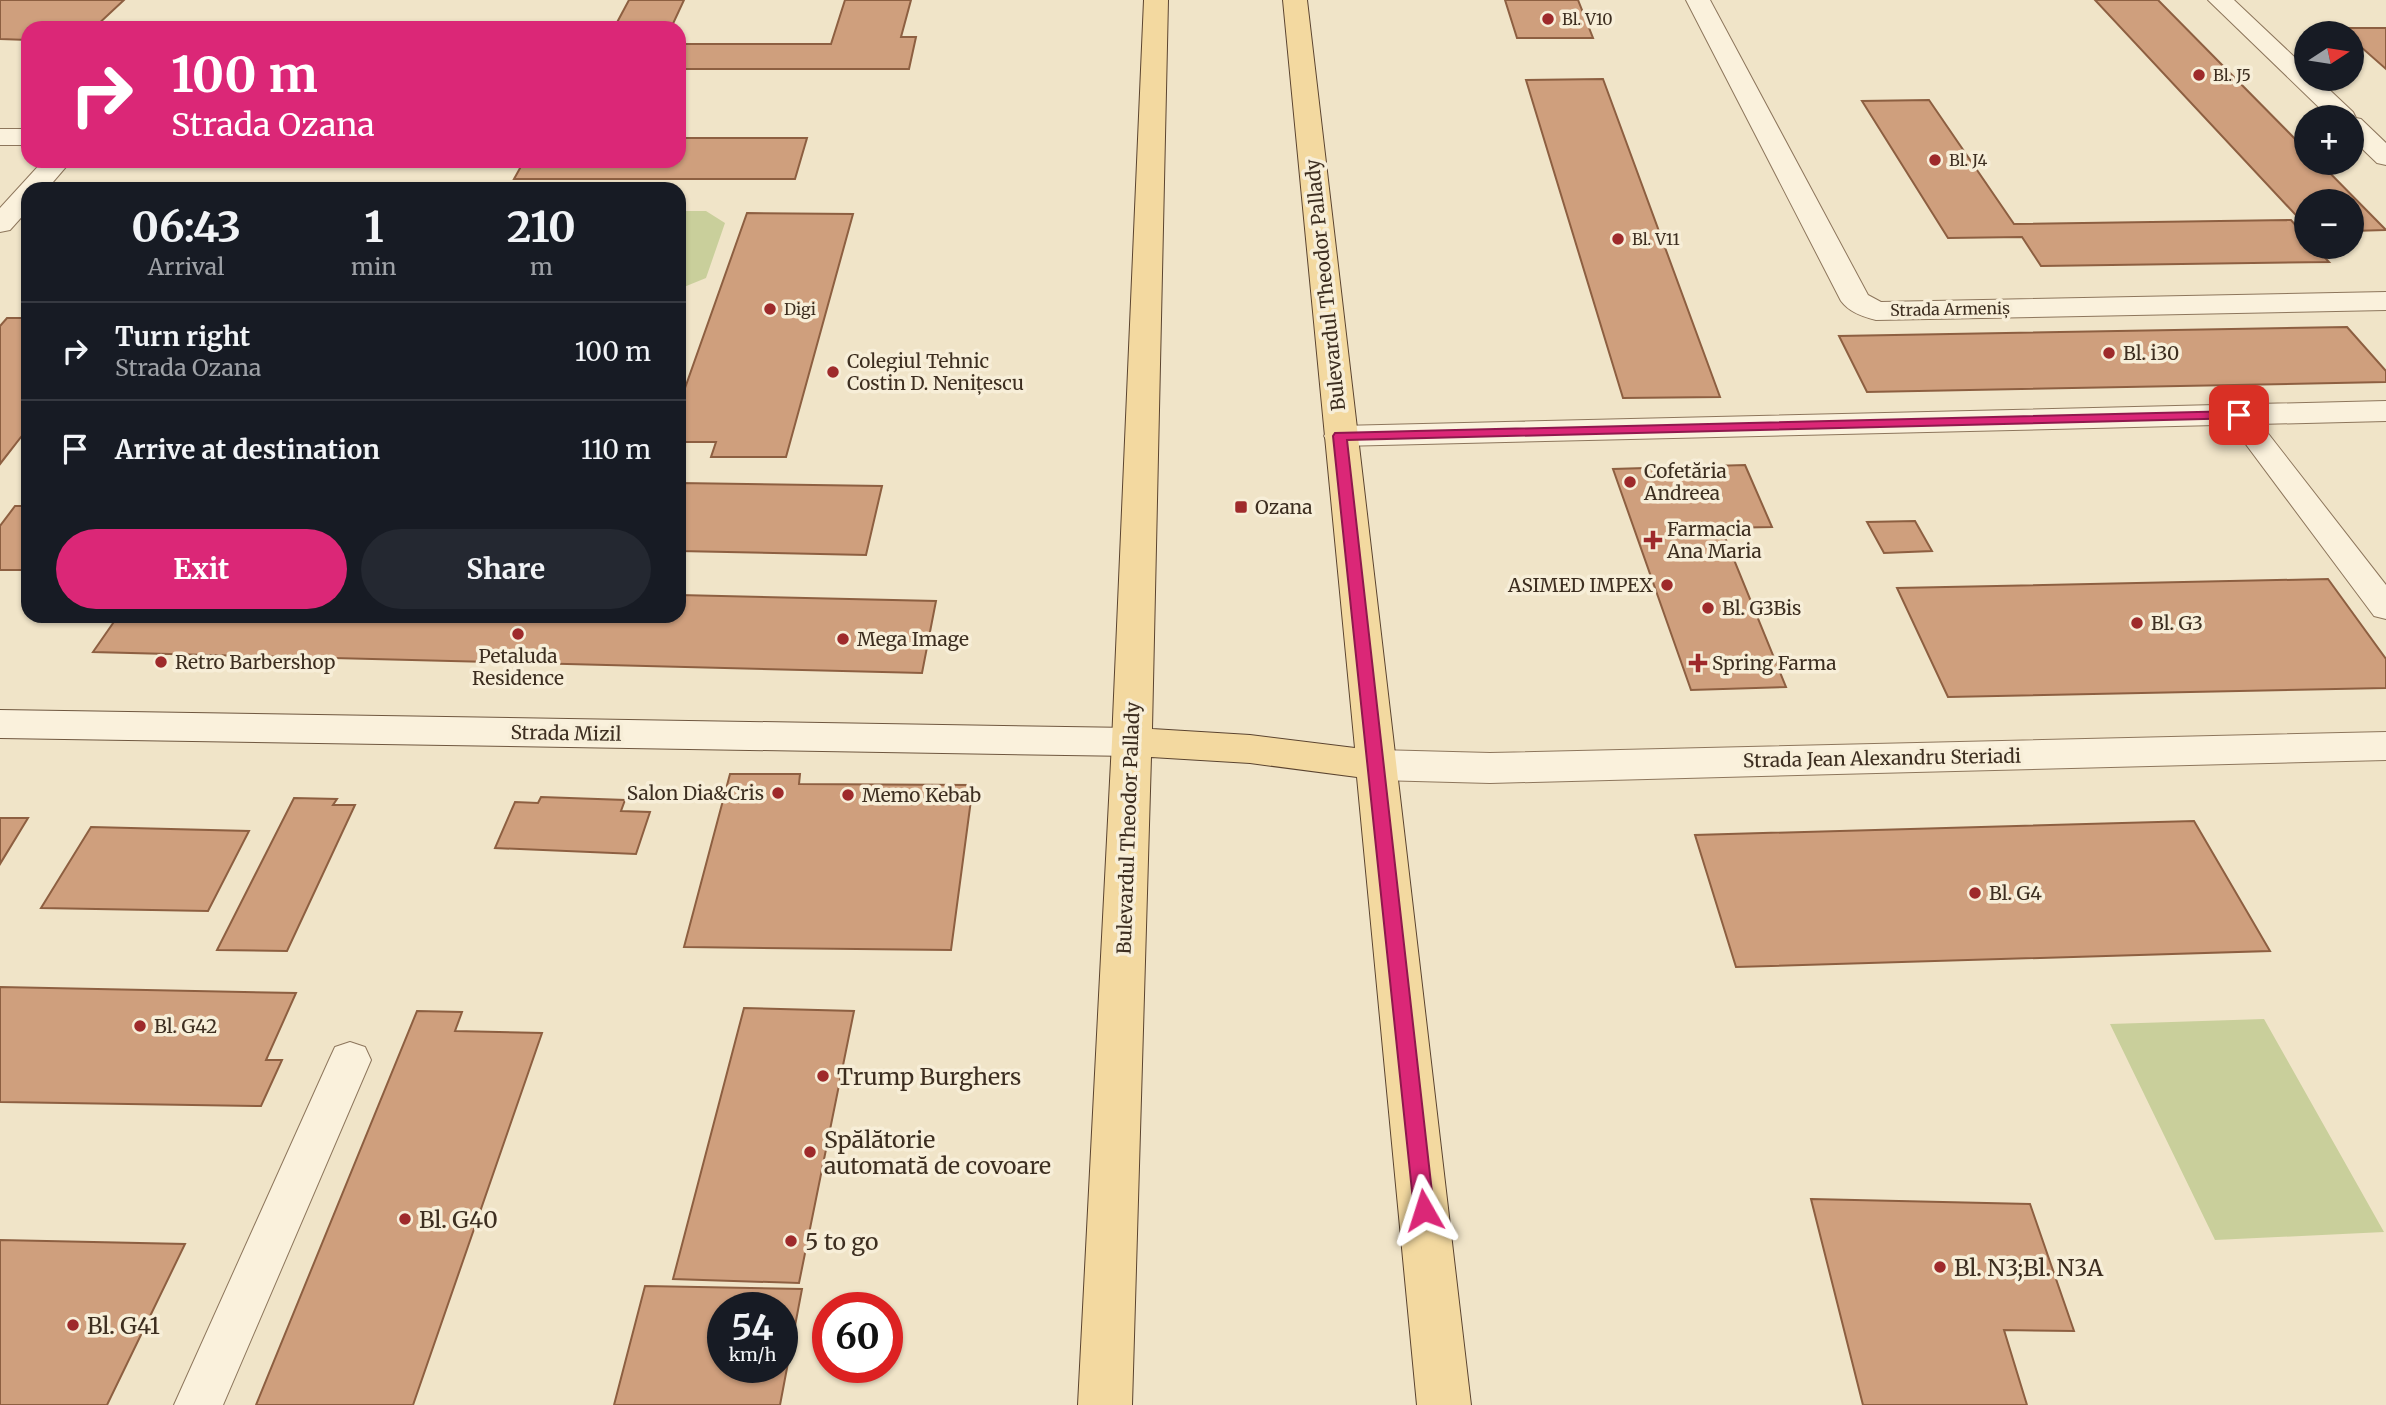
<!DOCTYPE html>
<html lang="en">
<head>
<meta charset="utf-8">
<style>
  :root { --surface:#171b24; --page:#242831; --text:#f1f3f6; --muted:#9ea1a6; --line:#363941; --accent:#db2777 }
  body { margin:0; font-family:Merriweather,serif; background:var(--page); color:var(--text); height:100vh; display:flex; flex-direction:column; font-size:26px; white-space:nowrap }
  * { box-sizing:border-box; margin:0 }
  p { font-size:23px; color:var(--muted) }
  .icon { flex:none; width:38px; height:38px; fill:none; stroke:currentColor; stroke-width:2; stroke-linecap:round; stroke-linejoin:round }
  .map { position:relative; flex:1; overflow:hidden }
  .drawer { position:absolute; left:21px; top:182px; width:665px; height:441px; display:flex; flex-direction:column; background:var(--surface); border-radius:21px; box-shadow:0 2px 5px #0004 }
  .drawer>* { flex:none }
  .banner { position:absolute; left:21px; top:21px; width:665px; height:147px; border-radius:21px; box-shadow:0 2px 5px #0004; background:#db2777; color:#fff; overflow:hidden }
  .needle { width:46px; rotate:78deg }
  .buttons { position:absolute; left:2294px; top:21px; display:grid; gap:14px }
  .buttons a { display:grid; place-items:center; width:70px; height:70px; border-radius:50%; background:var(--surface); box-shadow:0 2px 5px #0004; font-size:35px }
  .speed { position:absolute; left:707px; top:1292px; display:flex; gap:14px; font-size:35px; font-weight:700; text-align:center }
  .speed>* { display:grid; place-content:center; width:91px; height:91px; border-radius:50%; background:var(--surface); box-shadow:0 2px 5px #0004; line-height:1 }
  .speed small { font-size:18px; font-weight:400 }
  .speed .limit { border:10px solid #d22; background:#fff; color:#111 }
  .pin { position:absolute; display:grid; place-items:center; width:60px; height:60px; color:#fff; margin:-30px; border-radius:14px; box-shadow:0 4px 10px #0006 }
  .me { position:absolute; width:77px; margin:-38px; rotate:354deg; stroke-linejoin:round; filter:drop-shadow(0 0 5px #0008) }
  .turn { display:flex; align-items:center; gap:24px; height:147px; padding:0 35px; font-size:32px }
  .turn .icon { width:91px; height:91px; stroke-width:2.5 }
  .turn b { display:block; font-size:49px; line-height:60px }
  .eta { display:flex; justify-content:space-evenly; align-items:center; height:119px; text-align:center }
  .eta b { font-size:42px; font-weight:700; line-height:49px }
  .cta { display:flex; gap:14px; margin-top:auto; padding:14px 35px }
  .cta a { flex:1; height:80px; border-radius:42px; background:var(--accent); color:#fff; font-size:28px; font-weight:700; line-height:80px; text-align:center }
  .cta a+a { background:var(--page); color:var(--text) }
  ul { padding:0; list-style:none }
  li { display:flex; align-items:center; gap:21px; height:98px; padding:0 35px; border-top:2px solid var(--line) }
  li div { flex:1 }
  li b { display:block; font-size:26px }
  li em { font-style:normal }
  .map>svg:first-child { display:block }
</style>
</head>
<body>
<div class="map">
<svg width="2386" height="1405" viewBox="0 0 2386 1405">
  <rect width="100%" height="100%" fill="#f0e4c8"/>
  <path fill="#c9cf9b" d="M679 211H706L725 223 706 278 679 289Z
    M2264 1019 2384 1232 2215 1240 2110 1024Z"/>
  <path fill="#cf9f7d" stroke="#8d5f41" stroke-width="2" fill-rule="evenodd" d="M0 0H124L94 28H28V40L0 39Z
    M629 0H684L671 28H614Z
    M845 0H911L901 37H916L909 69H679V44H831Z
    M1505 0H1578L1593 38H1517Z
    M2095 0H2158L2306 150V163H2320L2386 230 2352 231V201H2306V226Z
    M339 22H467L463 28H335Z
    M2340 28H2386V69L2352 39V33H2346Z
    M1603 79 1720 397 1623 398 1526 80Z
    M1929 100 2014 224 2291 220 2306 237V247H2315L2329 262 2041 266 2022 237 1948 238 1862 101Z
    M679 138H807L795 179H514L524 161H679Z
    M747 213 853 214 786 457H711L716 442H679V405Z
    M7 318H28V428L0 464V326Z
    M2347 327 2386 371V382L1867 392 1839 336Z
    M1745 465 1772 527 1721 528 1786 687 1691 690 1613 469Z
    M679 483 882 486 866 555 679 551Z
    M15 506H28V570H0V526Z
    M1915 521 1932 551 1884 553 1867 522Z
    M2328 579 2386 659V688L1948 697 1897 588Z
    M679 595 936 601 922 673 93 652 118 616H679Z
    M730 774H800L799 784 973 785 951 950 684 947Z
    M541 797 625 800 621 811 650 812 636 854 495 848 515 802 538 803Z
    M294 798 337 799 333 805H355L287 951 217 950Z
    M0 818H28L0 864Z
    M2194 821 2270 951 1736 967 1695 835Z
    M91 827 249 831 208 911 41 908Z
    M0 987 296 993 266 1060H282L261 1106 0 1102Z
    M744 1008 854 1011 799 1283 673 1279Z
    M417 1011 462 1012 455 1031 542 1033 413 1405H256Z
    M1811 1199 2030 1204 2074 1331 2004 1330 2027 1405H1863Z
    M0 1240 185 1244 107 1405H0Z
    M645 1286 802 1289 780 1405H614ZM723 1307H782V1367H723Z"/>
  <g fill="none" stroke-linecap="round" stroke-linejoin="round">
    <g stroke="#8d765c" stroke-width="2">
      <path id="lane" d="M2239 406 2249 409 2386 585V619L2374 616 2224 415 2229 409Z
        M350 1042 365 1047 371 1060 223 1405H174L329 1060 335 1047Z"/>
    </g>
    <g stroke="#8d765c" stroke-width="2">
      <path id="street" d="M1686 0H1710L1868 295 1881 302 2386 292V310L1876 320C1863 317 1849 312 1841 301Z
        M2208 0H2234L2306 68V79H2318L2353 112 2356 118 2361 119 2386 143V165L2377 163 2352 139V117H2329Z
        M0 129H28V145H0Z
        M43 161H71L47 189H28V210L10 230 0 232V208Z
        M2386 401V421L1340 446 1328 443 1324 436 1328 429 1340 426Z
        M2386 732V760L1490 783 1378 780 1364 775 1358 765 1364 755 1378 750 1490 753Z"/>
    </g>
    <g stroke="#6f573f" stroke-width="2">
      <path id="secondary" d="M0 710 1132 728 1146 732 1152 742 1146 752 1132 756 0 738Z"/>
    </g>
    <g stroke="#5b4430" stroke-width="2">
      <path id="primary" d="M1144 0H1168L1152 729 1250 735 1355 748 1283 0H1307L1471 1405H1417L1357 777 1250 763 1151 757 1132 1405H1078L1112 742Z"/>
    </g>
    <use href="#lane" fill="#faf1dc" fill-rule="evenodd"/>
    <use href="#street" fill="#faf1dc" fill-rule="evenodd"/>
    <use href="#secondary" fill="#faf1dc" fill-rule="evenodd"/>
    <use href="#primary" fill="#f3d9a0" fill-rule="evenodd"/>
  </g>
  <path fill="#db2777" stroke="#8e194d" stroke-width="2" d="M2239 411 2246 415 2244 418 1347 440 1434 1210 1431 1217 1424 1219 1417 1217 1414 1210 1333 436 1335 433Z"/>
  <g fill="#9e2a2b" stroke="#f7eed8" stroke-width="2.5">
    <circle cx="1548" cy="19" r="7"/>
    <circle cx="2199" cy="75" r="7"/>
    <circle cx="1935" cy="160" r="7"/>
    <circle cx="1618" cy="239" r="7"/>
    <circle cx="770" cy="309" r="7"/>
    <circle cx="2109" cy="353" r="7"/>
    <circle cx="833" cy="372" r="7"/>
    <circle cx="1630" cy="482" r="7"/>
    <rect x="1234" y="500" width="14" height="14" rx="3.5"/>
    <path d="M1649.5 529.5h7v7h7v7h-7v7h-7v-7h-7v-7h7z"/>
    <circle cx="1667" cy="585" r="7"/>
    <circle cx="1708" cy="608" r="7"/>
    <circle cx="2137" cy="623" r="7"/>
    <circle cx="518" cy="634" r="7"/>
    <circle cx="843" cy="639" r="7"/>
    <circle cx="161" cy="662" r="7"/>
    <path d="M1694.5 652.5h7v7h7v7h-7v7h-7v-7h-7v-7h7z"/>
    <circle cx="778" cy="793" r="7"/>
    <circle cx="848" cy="795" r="7"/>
    <circle cx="1975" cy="893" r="7"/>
    <circle cx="140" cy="1026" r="7"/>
    <circle cx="823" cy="1076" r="7"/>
    <circle cx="810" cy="1152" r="7"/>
    <circle cx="405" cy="1219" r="7"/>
    <circle cx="791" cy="1241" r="7"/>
    <circle cx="1940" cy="1267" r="7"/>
    <circle cx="73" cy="1325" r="7"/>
  </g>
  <g text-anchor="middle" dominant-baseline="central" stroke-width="7" stroke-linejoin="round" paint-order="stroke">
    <g font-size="16" fill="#3d2e20" stroke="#f7eed8" text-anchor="start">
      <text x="1562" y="19">Bl. V10</text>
      <text x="2213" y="75">Bl. J5</text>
      <text x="1949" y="160">Bl. J4</text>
      <text x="1632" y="239">Bl. V11</text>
      <text x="784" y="309">Digi</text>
    </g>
    <g font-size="16" fill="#3d2e20" stroke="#f7eed8">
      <text transform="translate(1950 309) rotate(-1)">Strada Armeniș</text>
    </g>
    <g font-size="19" fill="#3d2e20" stroke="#f7eed8">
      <text transform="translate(1325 285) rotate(-96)">Bulevardul Theodor Pallady</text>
      <text transform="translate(566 733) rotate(1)">Strada Mizil</text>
      <text transform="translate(1882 758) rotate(-1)">Strada Jean Alexandru Steriadi</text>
      <text transform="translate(1128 828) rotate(-88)">Bulevardul Theodor Pallady</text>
    </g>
    <g font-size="19" fill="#3d2e20" stroke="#f7eed8" text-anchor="start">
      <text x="2123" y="353">Bl. i30</text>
      <text x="847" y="361">Colegiul Tehnic<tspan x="847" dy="22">Costin D. Nenițescu</tspan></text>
      <text x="1644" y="471">Cofetăria<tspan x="1644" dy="22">Andreea</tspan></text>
      <text x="1255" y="507">Ozana</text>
      <text x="1667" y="529">Farmacia<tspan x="1667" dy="22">Ana Maria</tspan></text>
      <text x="1653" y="585" text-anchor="end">ASIMED IMPEX</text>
      <text x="1722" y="608">Bl. G3Bis</text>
      <text x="2151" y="623">Bl. G3</text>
      <text x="857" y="639">Mega Image</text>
      <text x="518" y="656" text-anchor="middle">Petaluda<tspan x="518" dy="22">Residence</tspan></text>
      <text x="175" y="662">Retro Barbershop</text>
      <text x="1712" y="663">Spring Farma</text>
      <text x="764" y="793" text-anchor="end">Salon Dia&amp;Cris</text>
      <text x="862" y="795">Memo Kebab</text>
      <text x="1989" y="893">Bl. G4</text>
      <text x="154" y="1026">Bl. G42</text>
    </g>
    <g font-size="23" fill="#3d2e20" stroke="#f7eed8" text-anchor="start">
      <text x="837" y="1076">Trump Burghers</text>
      <text x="824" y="1139">Spălătorie<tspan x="824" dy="26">automată de covoare</tspan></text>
      <text x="419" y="1219">Bl. G40</text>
      <text x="805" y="1241">5 to go</text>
      <text x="1954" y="1267">Bl. N3;Bl. N3A</text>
      <text x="87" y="1325">Bl. G41</text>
    </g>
  </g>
</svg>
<div class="buttons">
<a><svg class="needle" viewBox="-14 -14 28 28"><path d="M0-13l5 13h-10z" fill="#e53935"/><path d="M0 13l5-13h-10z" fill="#9ea1a6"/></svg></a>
<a>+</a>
<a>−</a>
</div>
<div class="speed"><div>54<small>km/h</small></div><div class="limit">60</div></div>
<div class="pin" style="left:2239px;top:415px;background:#d93025"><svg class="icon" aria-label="arrive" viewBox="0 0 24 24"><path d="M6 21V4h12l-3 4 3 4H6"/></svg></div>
<svg class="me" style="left:1424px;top:1210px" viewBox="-20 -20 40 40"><path d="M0-17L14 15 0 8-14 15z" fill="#db2777" stroke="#fff" stroke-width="4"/></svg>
<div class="banner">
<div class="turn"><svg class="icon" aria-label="right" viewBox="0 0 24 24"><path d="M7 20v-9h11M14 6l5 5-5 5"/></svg><div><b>100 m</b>Strada Ozana</div></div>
</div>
<section class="drawer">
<div class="eta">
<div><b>06:43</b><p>Arrival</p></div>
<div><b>1</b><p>min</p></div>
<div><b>210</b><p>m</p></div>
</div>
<ul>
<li><svg class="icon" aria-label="right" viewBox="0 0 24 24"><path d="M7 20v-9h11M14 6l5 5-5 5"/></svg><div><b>Turn right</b><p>Strada Ozana</p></div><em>100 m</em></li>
<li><svg class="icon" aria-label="arrive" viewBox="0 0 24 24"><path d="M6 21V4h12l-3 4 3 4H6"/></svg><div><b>Arrive at destination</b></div><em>110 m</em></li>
</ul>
<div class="cta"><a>Exit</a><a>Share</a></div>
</section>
</div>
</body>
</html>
